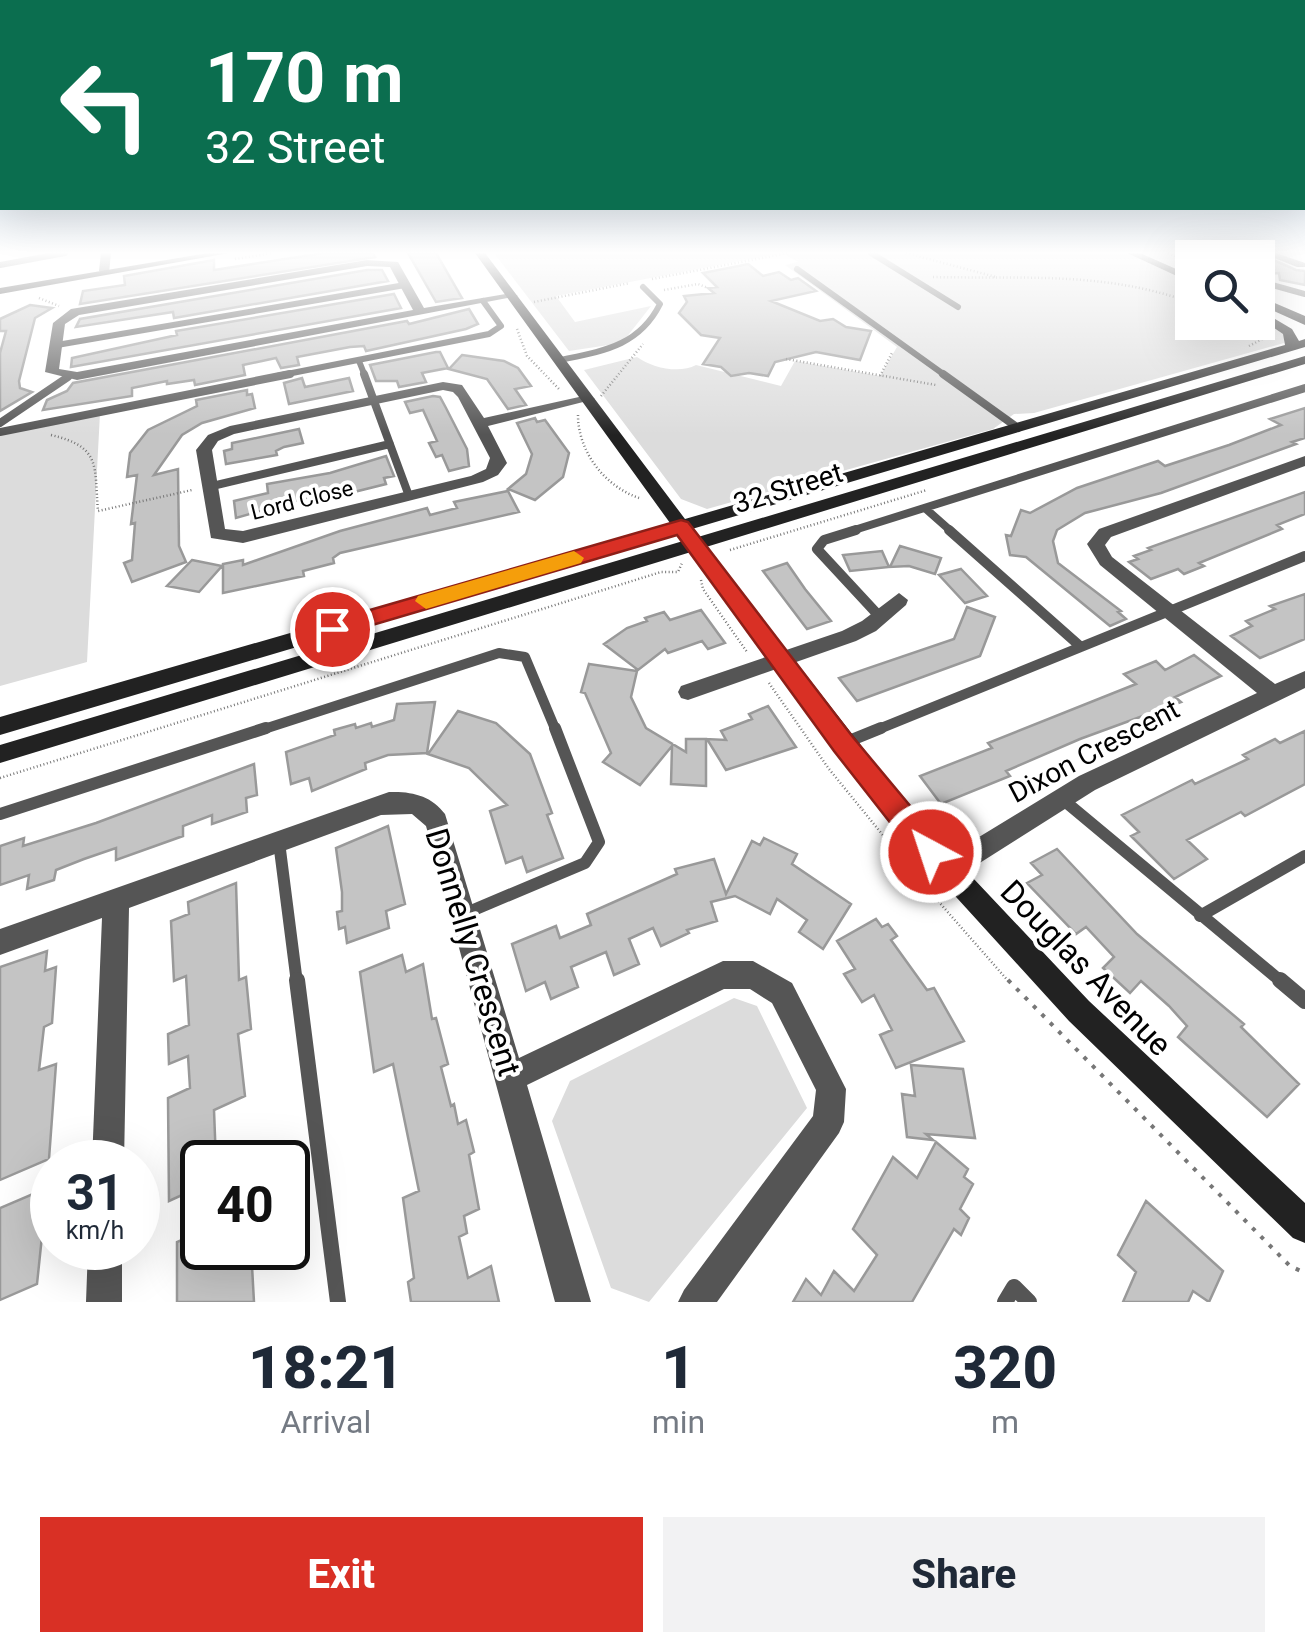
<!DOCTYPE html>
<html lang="en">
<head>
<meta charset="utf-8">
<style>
  :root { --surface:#fff; --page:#f2f2f3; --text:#1f2937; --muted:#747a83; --accent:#d93025 }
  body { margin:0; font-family:Roboto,sans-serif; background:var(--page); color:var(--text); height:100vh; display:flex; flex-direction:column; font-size:38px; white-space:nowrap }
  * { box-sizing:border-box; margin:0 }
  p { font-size:32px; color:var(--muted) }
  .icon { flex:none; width:55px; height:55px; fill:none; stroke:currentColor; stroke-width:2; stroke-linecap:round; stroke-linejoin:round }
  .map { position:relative; height:1302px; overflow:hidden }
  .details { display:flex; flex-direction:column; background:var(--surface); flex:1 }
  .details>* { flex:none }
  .hud { position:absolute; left:0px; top:0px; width:1305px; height:210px; box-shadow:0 10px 40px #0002; background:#0b6e4f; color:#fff; overflow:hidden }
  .controls { position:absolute; left:1175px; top:240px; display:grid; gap:20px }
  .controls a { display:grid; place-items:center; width:100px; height:100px; border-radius:0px; background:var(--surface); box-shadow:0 10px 40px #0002; font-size:50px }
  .speed { position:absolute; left:30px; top:1140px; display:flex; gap:20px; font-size:50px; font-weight:700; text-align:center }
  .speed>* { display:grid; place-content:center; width:130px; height:130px; border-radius:50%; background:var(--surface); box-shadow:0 10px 40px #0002; line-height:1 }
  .speed small { font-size:25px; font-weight:400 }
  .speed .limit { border:5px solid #111; border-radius:15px; background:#fff; color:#111 }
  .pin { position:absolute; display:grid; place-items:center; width:85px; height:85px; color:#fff; margin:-42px; border:5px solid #fff; border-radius:50%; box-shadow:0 2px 10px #0007 }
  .me { position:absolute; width:110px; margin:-55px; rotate:320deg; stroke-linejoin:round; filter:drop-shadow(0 0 8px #0008) }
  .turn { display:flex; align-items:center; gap:35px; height:210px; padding:0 40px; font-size:45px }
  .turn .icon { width:130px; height:130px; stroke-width:2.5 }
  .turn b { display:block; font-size:70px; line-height:85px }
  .eta { display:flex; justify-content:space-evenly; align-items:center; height:170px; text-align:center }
  .eta b { font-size:60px; font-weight:800; line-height:70px }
  .primary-button { display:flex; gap:20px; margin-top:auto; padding:20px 40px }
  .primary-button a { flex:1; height:115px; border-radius:0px; background:var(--accent); color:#fff; font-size:40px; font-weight:800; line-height:115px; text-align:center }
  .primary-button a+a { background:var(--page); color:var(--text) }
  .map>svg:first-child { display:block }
</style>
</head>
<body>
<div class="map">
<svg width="1305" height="1302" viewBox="0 0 1305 1302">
  <rect width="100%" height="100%" fill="#fff"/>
  <path fill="#dcdcdc" d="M494 253H1127L1192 283V322H1258V317L1286 336 1284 343 1034 413 1014 414 993 429 707 509 681 499 584 370 637 357C652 368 680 374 696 365L781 386 795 361 880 376 897 347 785 265 798 262 782 253 556 296 575 322 651 306 622 343 569 351Z
    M100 413 87 662 0 686V432Z
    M734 998 757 1006 807 1108 649 1302 611 1288 552 1121 570 1081Z"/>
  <path fill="#c4c4c4" stroke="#999" stroke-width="2.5" d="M324 253H373L375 257 80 304 83 291 125 285 124 276 214 260V270Z
    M408 253H436L462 298 436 302Z
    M1258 253 1296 270 1305 271V285L1280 280 1279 273 1258 274Z
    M748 264 763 276 779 272 791 280 798 278 816 291 771 301 820 321 833 319 846 327 871 331 860 360 816 352 775 362 768 376 749 373 731 376 721 367 703 364 720 338 701 335 679 313 687 302 684 296 714 293 708 288 717 287 703 273Z
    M367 270H382L388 281 174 318 173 312 76 327 80 319Z
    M394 294 401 308 71 367 72 358 177 335 176 331Z
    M30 305 52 308 35 318 19 381 20 388 32 392 0 411V353L6 331H0V319Z
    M469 309 478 324 466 329 366 351 364 346 350 347 297 357 299 365 281 368 276 358 243 365 245 375 195 385 194 380 167 384V381L132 388V396L43 410 47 400 67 391 73 383 407 321 409 324Z
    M436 352H440L448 368 422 373 426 382 399 387 397 381H376L370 365Z
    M462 355 504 361 518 368 531 386 515 389 526 405 508 409 487 379 449 369Z
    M302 378 305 387 349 378 353 391 289 404 284 383Z
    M247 390V395L252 394 255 408 202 423 182 435 154 475 178 469 179 546 186 562 132 582 124 563 132 560 135 523 131 524 137 475 127 477 130 453 148 430 197 406 196 400Z
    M433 396 440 397 446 408 467 449 469 466 449 471 442 455 436 457 429 443 437 441 423 410 410 413 405 402Z
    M1305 408V438L1292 442 1296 444 1161 493 1085 513 1057 530 1053 541 1058 563 1121 611 1118 612 1126 619 1110 626 1026 557 1010 555 1006 535 1011 536 1021 510 1030 513 1077 488 1158 461 1165 466 1229 445 1281 425 1270 419Z
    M535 418 537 422 545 420 569 453 563 477 535 500 508 489 526 474 532 454 517 423Z
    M299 429 303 443 284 447 276 451 277 455 226 464 224 451 232 449V443Z
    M386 456 394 476 384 478 386 484 314 502 313 496 236 518 234 501 268 493 267 484 330 473Z
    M508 491 519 512 340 553 333 558 334 563 303 571 304 576 223 593V564L243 560V565L340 531 427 508 430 515 457 508 454 502Z
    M1305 492V514L1277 525 1282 529 1199 563 1204 566 1184 574 1178 569 1151 579 1129 562 1138 559 1134 556 1151 550 1148 548Z
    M900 546 941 558 935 574 909 566 890 567Z
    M882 551 889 567 850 571 843 555Z
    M192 560 222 566 199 592 167 586Z
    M787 563 805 589 831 621 807 629 763 571Z
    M961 569 987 596 965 603 939 575Z
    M1305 594V639L1260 658 1231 636 1252 626 1246 621 1275 609 1270 606Z
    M967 607 995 617 980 656 857 701 839 678 954 639Z
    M701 610 725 643 708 649 702 641 668 653 665 649 638 670 604 644 627 628 647 621 645 618 664 612 670 620Z
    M1194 655 1221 676 1175 697 1181 702 1080 739 1006 771 1010 776 941 804 920 776 992 748 988 743 1136 684 1124 674 1156 661 1165 670Z
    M589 664 637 671 631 697 646 728 686 752V739H706V786L671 784 672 746 640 785 603 762 611 753 585 693 581 692Z
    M435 702 427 753 388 755 365 763 366 769 312 791 309 778 291 784 286 752 335 735 334 730 355 724 356 728 371 723 372 727 394 720 397 704Z
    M768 706 796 747 726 770 707 739 726 740 721 731 752 719 749 714Z
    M458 711 496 723 530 754 552 813 547 815 563 858 527 872 522 857 506 863 490 811 507 805 469 768 428 754Z
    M1305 731V784L1245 816 1241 812 1187 840 1207 859 1174 879 1131 836 1139 832 1122 815 1192 780 1195 784 1248 759 1243 755 1275 739 1280 743Z
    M254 764 257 795 246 798 247 812 212 824V815L183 826V836L116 860V848L84 859 56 870 54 880 27 889 29 875 0 885V846L24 838 23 846 96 823Z
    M388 826 405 904 386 911 389 928 347 943 345 927 339 929 337 912 342 911V892L336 848Z
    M764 838 797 854 792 864 851 904 823 949 799 932 807 920 777 899 770 914 735 896 711 902 717 921 687 930 689 933 661 946 653 928 629 939 639 964 614 975 606 952 571 967 578 987 551 999 545 982 526 991 512 944 556 926 560 938 591 925 587 914 677 874 675 869 714 859 726 894 752 841 760 845Z
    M1057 849 1137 934 1244 1024 1241 1027 1299 1084 1267 1117 1178 1037 1187 1026 1169 1006 1141 981 1130 993 1103 968 1114 957 1086 927 1076 934 1027 883 1042 875 1031 863Z
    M236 883 239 980 246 977 251 1029 238 1034 245 1096 214 1110 216 1162H202V1186L169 1201 168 1098 190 1088 188 1056 169 1064 168 1034 189 1025 186 976 174 981 171 921 189 914 188 902Z
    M876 919 882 927 888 924 897 936 891 940 927 990 934 988 964 1041 896 1068 880 1035 892 1030 874 995 862 1002 844 974 855 969 837 941Z
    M47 951 45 971 56 967 52 1023 44 1027 39 1070 56 1064 49 1159 0 1180V967Z
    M402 955 406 972 423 964 432 1019 436 1018 448 1064 441 1067 451 1106 454 1104 458 1124 466 1120 474 1152 469 1155 479 1209 464 1216 467 1233 459 1237 468 1278 491 1266 499 1302H411L408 1282 414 1278 403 1198 419 1191 393 1064 374 1072 360 972Z
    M911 1065 963 1069 975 1138 926 1134 933 1140 907 1137 902 1094 915 1096Z
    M936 1142 968 1169 964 1177 973 1184 960 1209 969 1218 961 1235 954 1229 912 1302H793L806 1279 821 1295 834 1271 854 1291 877 1255 853 1229 893 1157 917 1178Z
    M47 1188 37 1284 0 1300V1208Z
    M1146 1201 1223 1271 1209 1302 1193 1291 1188 1302H1123L1136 1272 1118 1255Z
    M202 1231V1248H251L254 1302H177V1242Z"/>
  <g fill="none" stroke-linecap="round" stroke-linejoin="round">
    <path stroke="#777" stroke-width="2.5" stroke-dasharray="1 2.5" stroke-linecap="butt" d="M906 253 996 277
      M1168 253 1180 258
      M235 259 273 253
      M933 277C1023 279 1106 271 1192 303
      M652 279 788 253
      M664 290 698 284 708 288
      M39 298 59 306
      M534 302 630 283
      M1238 322 1261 330
      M517 329 527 356 560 390
      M1249 346 1268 336
      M786 359 936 385
      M880 376 892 353
      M601 396 643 344
      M578 415C578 451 604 486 639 498
      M51 435C102 447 94 466 98 511L192 490
      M730 550 927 490
      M701 580 703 589 747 652
      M769 683 829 769 917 877 1010 983
      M0 778 661 572H678L682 563"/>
    <path stroke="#777" stroke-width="4" stroke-dasharray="4 8" stroke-linecap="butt" d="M1008 980 1290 1266 1305 1273"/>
    <path stroke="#555" stroke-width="6" d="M871 253 958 307
      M1193 253 1204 258
      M0 265 65 253
      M797 269 946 376
      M1258 281 1305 294
      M57 345 405 285
      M560 360C603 351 639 346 660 304L643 287
      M359 361 365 376
      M277 376 489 334 501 326 483 301"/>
    <path stroke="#555" stroke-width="8" d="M364 374 409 496
      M943 374 1018 428
      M0 423 68 377
      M0 432 290 374
      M208 487 390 444
      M926 509 952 532
      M848 532 1305 388"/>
    <path stroke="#555" stroke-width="10" d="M856 530 824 540 817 549 880 617
      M949 530 1081 647
      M258 731 499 653 525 657 556 731
      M874 731 1305 556"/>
    <path stroke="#555" stroke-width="12" d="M844 743 881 728
      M1061 798 1283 983
      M0 814 266 728
      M279 842 297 983
      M464 914 585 863 599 842 555 728
      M1200 916 1305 856"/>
    <path stroke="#555" stroke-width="16" d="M297 980 338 1302
      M1280 980 1305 1001
      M1005 1302 1014 1287 1029 1302"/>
    <path fill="#555" fill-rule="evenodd" d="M101 253H111L109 273 99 271Z
      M1262 253H1276L1305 263V267H1297Z
      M367 260 398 262 424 308 512 293 518 296 77 380 45 372 53 323 71 309ZM367 266 390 267 413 310 77 372 59 369 65 324 79 315Z
      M443 382 462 385 484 418 588 395 595 399 488 426 507 463 498 475 483 482 243 543 211 538 196 450 208 435 230 426ZM443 390 453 392 458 397 490 458 486 469 471 476 243 531 225 529 212 450 218 441 234 434Z
      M1305 456V466L1111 537 1105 545 1112 557 1275 684 1305 671V688L1095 790 956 878 947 882 938 878 934 870 938 862 1079 776 1257 693 1100 565 1087 544 1099 529Z
      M899 593 908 600 906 605 876 631 856 641 688 700 681 698 678 692 681 686 842 631 862 621Z
      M389 792C412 791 432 796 445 814L519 1058 723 961H753L792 983 846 1089 844 1122 839 1133 717 1302H678L684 1290 813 1116 816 1090 772 1003 750 989H724L527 1085 591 1302H555L426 826 412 814 381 815 129 908 124 1162H92L102 918 0 955V929Z
      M88 1248H122V1302H86Z"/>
    <path fill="#222" fill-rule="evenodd" d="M208 253H229L0 294V288Z
      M475 253H485L685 519 1285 345 1283 334 1258 317V309L1292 329 1299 341 1305 339V347L692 529 698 537 1305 356V364L706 547 924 826 1089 1001 1305 1203V1243L1293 1238 1069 1021 906 842 691 552 0 763V745L683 541 678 534 0 735V717L670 523Z
      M1127 253H1140L1192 276V283Z
      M1258 296 1305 316V325L1258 304Z"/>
  </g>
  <linearGradient id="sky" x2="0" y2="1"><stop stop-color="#8cadcc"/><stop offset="0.58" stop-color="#fff"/><stop offset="1" stop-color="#fff" stop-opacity="0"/></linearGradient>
  <rect width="1305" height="435" fill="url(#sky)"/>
  <path fill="#d93025" stroke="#8d1f18" stroke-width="2.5" d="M681 520 688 522 852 736 941 843 945 852 941 862 931 865 921 862 834 751 677 535 332 637 321 629 332 621Z"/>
  <path fill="#f59e0b" d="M574 551 584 558 581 563 426 609 415 601 418 596Z"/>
  <g text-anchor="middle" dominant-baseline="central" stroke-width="8" stroke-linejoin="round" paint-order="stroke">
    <g font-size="22" fill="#000" stroke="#fff">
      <text transform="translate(302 500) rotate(-14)">Lord Close</text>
    </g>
    <g font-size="28" fill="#000" stroke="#fff">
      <text transform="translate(788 488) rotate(-17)">32 Street</text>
      <text transform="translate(1094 751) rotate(-28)">Dixon Crescent</text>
    </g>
    <g font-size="32" fill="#000" stroke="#fff">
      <text transform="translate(473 952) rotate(73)">Donnelly Crescent</text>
      <text transform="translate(1086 968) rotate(46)">Douglas Avenue</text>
    </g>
  </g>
</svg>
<div class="controls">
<a><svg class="icon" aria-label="search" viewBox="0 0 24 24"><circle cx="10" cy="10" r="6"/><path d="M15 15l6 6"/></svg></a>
</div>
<div class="speed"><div>31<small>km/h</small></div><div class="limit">40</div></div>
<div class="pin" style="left:332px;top:629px;background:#d93025"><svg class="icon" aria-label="arrive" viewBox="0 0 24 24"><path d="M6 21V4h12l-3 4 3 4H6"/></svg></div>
<svg class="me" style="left:931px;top:852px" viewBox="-20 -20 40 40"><circle r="17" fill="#d93025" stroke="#fff" stroke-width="3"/><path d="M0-11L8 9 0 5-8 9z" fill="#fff"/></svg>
<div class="hud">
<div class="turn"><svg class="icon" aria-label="left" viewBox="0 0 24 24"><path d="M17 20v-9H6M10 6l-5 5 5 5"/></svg><div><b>170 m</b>32 Street</div></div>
</div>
</div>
<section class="details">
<div class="eta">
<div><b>18:21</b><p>Arrival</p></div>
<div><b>1</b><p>min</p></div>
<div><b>320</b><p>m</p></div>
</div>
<div class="primary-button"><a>Exit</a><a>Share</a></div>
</section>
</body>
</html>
